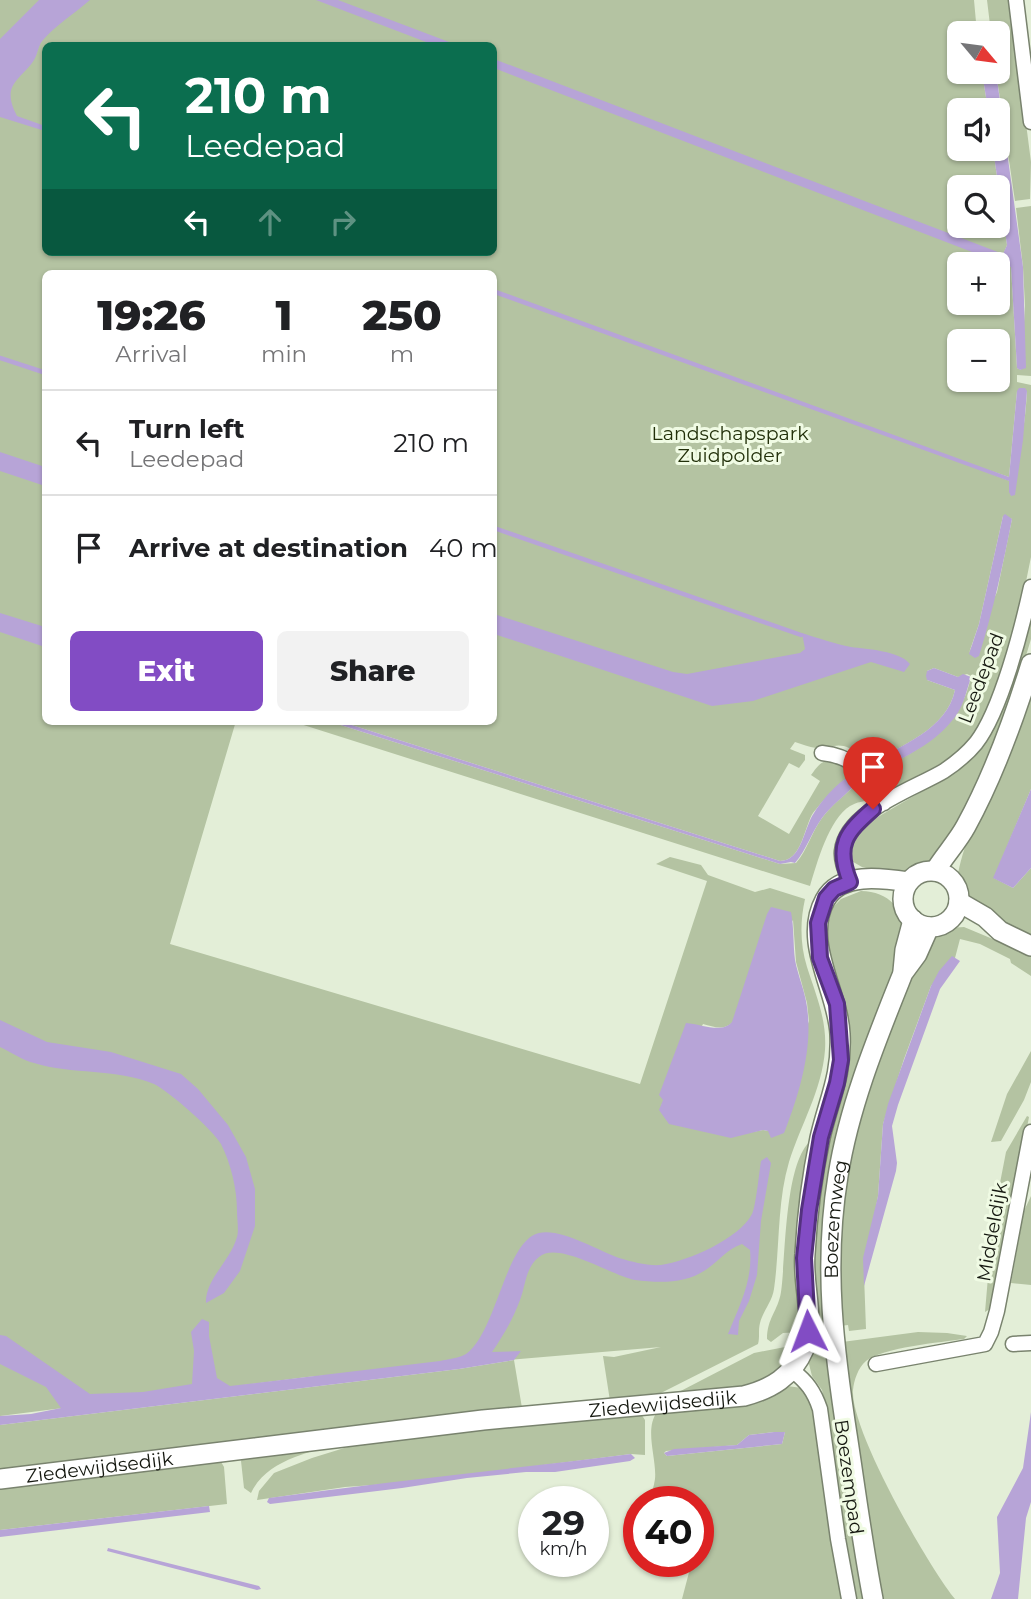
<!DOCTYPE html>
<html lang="en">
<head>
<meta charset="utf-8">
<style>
  :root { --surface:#fff; --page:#f2f2f2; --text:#202124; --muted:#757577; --line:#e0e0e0; --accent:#824cc4 }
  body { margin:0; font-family:Montserrat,sans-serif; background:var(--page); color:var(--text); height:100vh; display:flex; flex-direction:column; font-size:26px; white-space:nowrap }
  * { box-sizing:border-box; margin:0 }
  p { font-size:23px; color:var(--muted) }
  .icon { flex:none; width:38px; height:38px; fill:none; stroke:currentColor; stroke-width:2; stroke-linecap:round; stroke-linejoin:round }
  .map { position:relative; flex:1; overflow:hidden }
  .drawer { position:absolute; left:42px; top:270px; width:455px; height:455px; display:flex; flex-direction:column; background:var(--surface); border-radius:10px; box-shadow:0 2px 5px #0004 }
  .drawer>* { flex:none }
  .banner { position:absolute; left:42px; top:42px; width:455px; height:214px; border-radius:10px; box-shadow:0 2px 5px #0004; background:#0b6e4f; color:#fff; overflow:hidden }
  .needle { width:46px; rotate:119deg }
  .controls { position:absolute; left:947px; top:21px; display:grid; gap:14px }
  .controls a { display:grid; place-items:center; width:63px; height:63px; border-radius:10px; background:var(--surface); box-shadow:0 2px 5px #0004; font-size:35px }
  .speed { position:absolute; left:518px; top:1486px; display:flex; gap:14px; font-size:35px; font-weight:700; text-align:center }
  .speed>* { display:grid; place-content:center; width:91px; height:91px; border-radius:50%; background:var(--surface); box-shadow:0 2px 5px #0004; line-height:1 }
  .speed small { font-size:18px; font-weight:400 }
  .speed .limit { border:10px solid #d22; background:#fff; color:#111 }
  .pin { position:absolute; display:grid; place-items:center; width:60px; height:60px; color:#fff; margin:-72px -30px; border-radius:50% 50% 50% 0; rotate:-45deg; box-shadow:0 0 7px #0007 }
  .pin .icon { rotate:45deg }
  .me { position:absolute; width:77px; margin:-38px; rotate:357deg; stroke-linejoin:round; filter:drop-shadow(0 0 5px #0008) }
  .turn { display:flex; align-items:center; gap:24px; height:147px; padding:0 28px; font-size:32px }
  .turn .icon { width:91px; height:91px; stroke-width:2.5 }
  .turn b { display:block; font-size:49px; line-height:60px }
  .lanes { display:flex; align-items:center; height:66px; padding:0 28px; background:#0003; justify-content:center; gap:35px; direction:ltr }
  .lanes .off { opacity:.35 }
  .eta { display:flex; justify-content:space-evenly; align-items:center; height:119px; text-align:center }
  .eta b { font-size:42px; font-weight:800; line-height:49px }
  .action { display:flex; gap:14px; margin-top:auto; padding:14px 28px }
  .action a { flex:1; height:80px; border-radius:10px; background:var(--accent); color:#fff; font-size:28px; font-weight:800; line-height:80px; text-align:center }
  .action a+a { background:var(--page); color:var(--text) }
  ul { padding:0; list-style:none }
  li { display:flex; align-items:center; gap:21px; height:105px; padding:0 28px; border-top:2px solid var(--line) }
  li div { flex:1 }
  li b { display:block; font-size:26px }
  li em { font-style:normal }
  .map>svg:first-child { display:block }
</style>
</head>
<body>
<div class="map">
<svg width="1031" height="1599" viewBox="0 0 1031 1599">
  <rect width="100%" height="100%" fill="#e3eed7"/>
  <path fill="#b4c3a2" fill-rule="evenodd" d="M0 0H974L977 33H959V72H982L988 110H959V149H993L1007 245 1003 255 1011 267 1017 368 1021 370 1025 306 1023 267 1016 208 1031 206V376L1017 375V382L1031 385V557L1022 601 996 687 983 719 971 739 955 756 933 771 890 793C872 784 867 757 849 748 837 742 828 749 816 748 809 747 802 744 795 742L790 749 805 755V760L799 768 789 763 758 816 789 834 820 781 811 775C815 770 820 761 828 761 847 760 869 782 872 800 864 801 857 802 850 806 829 819 817 863 810 886L291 721H328L780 864 796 863C808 849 811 833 822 818 832 804 847 794 858 782L844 780C833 790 822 801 813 813 804 827 802 861 780 861L339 721H494V273H46V721H236L170 944 640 1084 707 881 656 864 670 857 701 865 708 875 755 892 770 888 805 899C800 921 800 945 807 967 816 995 827 1020 825 1050 822 1090 801 1124 789 1162 777 1202 780 1247 774 1289 772 1302 763 1311 760 1323 758 1330 760 1337 758 1344L661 1393 641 1395 610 1401 603 1356 614 1357 661 1347 307 1377 0 1416ZM46 46H494V252H46ZM959 187H998V226H959ZM959 264H998V303H959ZM959 341H998V380H959ZM1017 391H1027C1025 427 1021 447 1010 481L976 468V466L1009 477ZM1003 516 1012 519 997 592 969 653 979 624ZM934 668 958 677 967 674 971 676C962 726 919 752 875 771L870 763C901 746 947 729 955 690L927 680V671ZM793 920 796 962 807 1003 809 1021 768 1131 763 1130 747 1133 661 1106 703 1024C714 1027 724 1031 733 1022Z
    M987 0H1010L1031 162 1030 199 1015 201 996 72H998V33H991Z
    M1031 610V639L1016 689 984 770 958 824 930 862 905 872 892 874 862 867 848 859 845 847 852 832 948 776 990 727Z
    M1031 680V789L994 878 1013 888 1031 868V937C1011 925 965 907 958 883 952 862 1019 710 1031 680Z
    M861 891C890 892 905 909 904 939L829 1177 864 1599H855L826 1407 822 1390 812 1376 809 1364 814 1237 819 1185 828 1142 845 1079 827 948 828 919 833 907 841 899Z
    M964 927 1031 955V976L1011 963 1010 959 980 944 960 939 955 958 931 986 904 1059 883 1124 878 1196 864 1275 866 1329 849 1331 848 1325 840 1326V1226L847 1173 860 1118 910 976 937 933 950 928Z
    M1031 1051V1082L1024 1100 1001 1141 991 1142 1007 1094Z
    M1027 1116 1029 1117 993 1307 985 1312 993 1219 1006 1152Z
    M813 1139 800 1332 783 1333 771 1342 767 1339C767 1318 778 1311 781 1292 786 1258 784 1158 813 1139Z
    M1031 1196V1285L1011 1283 1024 1211Z
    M918 1332 947 1333 967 1336 964 1339C942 1342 881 1348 866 1361 858 1368 854 1380 853 1390 850 1430 928 1566 955 1599H881L842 1342Z
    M785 1347 786 1353H793C767 1393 716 1391 673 1395L754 1353Z
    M514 1360 522 1408 0 1469V1425L459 1369Z
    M787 1386 802 1388 811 1396 844 1599H682L692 1561H698V1502H649C651 1494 654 1487 655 1479 657 1459 644 1430 657 1412ZM774 1432H785L782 1444 667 1456 664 1453 666 1451 737 1445 749 1435Z
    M641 1414 645 1420V1455L631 1454 402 1483 345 1487 257 1500 259 1491 274 1473 312 1458 383 1436Z
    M344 1442C312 1452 267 1459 251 1493L244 1488 241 1461 243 1457Z
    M220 1460 224 1467 227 1504 0 1530V1486Z"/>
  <path fill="#b7a4d7" d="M39 0H90C75 13 56 25 43 40 38 45 38 54 34 60 21 80 0 84 17 116L45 126V131L0 117V39Z
    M316 0H338L457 45H434Z
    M494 59 1003 254 1007 245 993 149H998V110H988L982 72H996L1023 267 1026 368 1020 370 1017 368 1011 267 494 68Z
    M494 289 1009 477 1017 391 1019 388H1025L1027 391 1023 440 1015 495 1011 496 1009 492V481L494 294Z
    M0 452 45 467V486L0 471Z
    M1005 514 1012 519C1003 565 993 611 979 656L975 658 969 654 979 624 1003 516Z
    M0 613 45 627V647L0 632Z
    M494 614 673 672 687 674 800 653 805 649 802 633C818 638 835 644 851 647 867 649 900 651 910 664L904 672 871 662 753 701 712 706 494 634Z
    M934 668 958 677 963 674 971 677C967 689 964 704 957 714 938 742 905 758 875 771L869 763C901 746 947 729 955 690L927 680 926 676 927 671Z
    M328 721H339L780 861C802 861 804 827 814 813 823 799 838 781 854 774L858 781C848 794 832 804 822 818 811 833 807 849 795 863L791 862 780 864Z
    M1031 789V868L1013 888 993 878Z
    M771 907 791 912C794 927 793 944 795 960 798 976 805 991 807 1007 813 1047 800 1091 786 1128L784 1133 771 1138 768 1131 763 1130 731 1138 669 1124 659 1110 663 1100 659 1095 686 1023C701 1024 722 1034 732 1022L767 914Z
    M952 956 960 961 940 989 898 1105 892 1126 897 1163 896 1171 864 1286 863 1258 878 1196 883 1124 888 1104 931 986 939 971Z
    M0 1020 47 1042 111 1052 181 1074 198 1089 228 1125 246 1157 255 1189V1226L240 1271 224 1293 206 1303C205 1279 230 1262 237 1237 239 1230 237 1219 237 1211 237 1189 231 1164 221 1144 212 1129 170 1092 154 1084 116 1068 72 1075 34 1063 22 1060 11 1052 0 1047Z
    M767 1157 771 1163 761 1221 757 1275 749 1301 739 1321 738 1335 728 1334C739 1307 753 1280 750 1250L742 1244C727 1249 720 1260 707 1269 686 1284 660 1283 635 1280 612 1276 558 1240 539 1257 525 1268 526 1285 520 1300 513 1319 503 1336 492 1352L521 1351 514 1360 459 1369 0 1425V1416L31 1414 61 1408 46 1387 0 1364V1335L6 1336 90 1394 143 1392 192 1384 194 1351 191 1332 202 1319 209 1322V1336L217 1378 230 1386 440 1361C448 1359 460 1358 466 1354 497 1332 505 1241 539 1233 561 1228 597 1250 619 1258 633 1262 647 1266 661 1265 688 1261 739 1239 752 1214 756 1206 759 1173 761 1161Z
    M1031 1412V1502L1026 1518 1018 1599H991L1000 1573 997 1517 1023 1468Z
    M774 1432H785L782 1444 667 1456 664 1453 674 1449 737 1445 749 1435Z
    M631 1454 635 1458 630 1461 555 1472H526L467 1478 402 1488 270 1504 267 1502 269 1498C390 1481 511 1469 631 1454Z
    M209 1506 210 1512 0 1537V1530Z
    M108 1548 259 1586 261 1589 257 1590 107 1551Z"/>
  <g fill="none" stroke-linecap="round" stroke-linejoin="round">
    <path stroke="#b7a4d7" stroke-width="4.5" d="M0 358 46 373
      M494 528 801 635"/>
    <g stroke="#79836e" stroke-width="17">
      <path id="street" d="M1016 0 1031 122
        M822 753C858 757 864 775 884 803
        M850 882C846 872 841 862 842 851 846 811 914 789 944 771 956 763 967 754 976 743 1001 711 1022 628 1031 587
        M1013 1344 1031 1343
        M876 1364 985 1344 991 1332 997 1311 1031 1132
        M792 1370C807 1382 814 1391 820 1409L838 1539 849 1599"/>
    </g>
    <g stroke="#79836e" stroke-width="22">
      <g id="secondary">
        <circle cx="931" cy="899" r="28"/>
        <path d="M935 871C945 855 958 841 966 826 994 775 1014 719 1031 664"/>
        <path d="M959 902 985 917 1000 931 1031 946"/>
        <path d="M903 971 905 950 913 920"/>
        <path id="s1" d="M0 1479 483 1420 744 1396C771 1389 792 1377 804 1349 816 1321 802 1284 805 1254 807 1216 812 1176 820 1138 829 1099 842 1076 840 1034 838 991 802 942 825 900 840 872 882 878 908 882"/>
        <path id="s2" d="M873 1599C863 1547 856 1494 848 1441 834 1351 823 1266 838 1176 849 1106 877 1038 903 973L917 954 929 927"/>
      </g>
    </g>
    <use href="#street" stroke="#fff" stroke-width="14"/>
    <use href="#secondary" stroke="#fff" stroke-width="19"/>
  </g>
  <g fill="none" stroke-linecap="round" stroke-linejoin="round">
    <g stroke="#54317f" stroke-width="18">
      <path id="route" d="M808 1331 804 1258 809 1210 821 1137 837 1083 841 1060 837 1004 820 958 818 923 826 898 834 889 850 882C835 845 846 833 873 809"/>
    </g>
    <use href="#route" stroke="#824cc4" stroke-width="12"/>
  </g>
  <g text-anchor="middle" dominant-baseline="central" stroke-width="6" stroke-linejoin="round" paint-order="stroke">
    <g font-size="19" fill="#22300a" stroke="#f0fbe4">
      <text x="730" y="433">Landschapspark<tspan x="730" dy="22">Zuidpolder</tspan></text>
    </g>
    <g font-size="19" fill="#151810" stroke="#f0fbe4">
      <text transform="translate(981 678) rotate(-69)">Leedepad</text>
      <text stroke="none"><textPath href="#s2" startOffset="383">Boezemweg</textPath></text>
      <text transform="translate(992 1232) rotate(-80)">Middeldijk</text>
      <text stroke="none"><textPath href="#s1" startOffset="667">Ziedewijdsedijk</textPath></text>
      <text stroke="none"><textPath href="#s1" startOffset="100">Ziedewijdsedijk</textPath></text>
      <text transform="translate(849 1477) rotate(82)">Boezempad</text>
    </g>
  </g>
</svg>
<div class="controls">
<a><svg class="needle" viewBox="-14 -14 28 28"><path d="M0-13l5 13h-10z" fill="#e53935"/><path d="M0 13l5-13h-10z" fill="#757577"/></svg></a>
<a><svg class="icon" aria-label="sound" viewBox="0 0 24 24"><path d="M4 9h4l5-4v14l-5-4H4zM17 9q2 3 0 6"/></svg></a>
<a><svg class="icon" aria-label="search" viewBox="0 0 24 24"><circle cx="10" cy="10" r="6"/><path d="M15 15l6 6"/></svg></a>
<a>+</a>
<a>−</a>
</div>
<div class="speed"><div>29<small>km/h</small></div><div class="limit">40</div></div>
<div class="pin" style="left:873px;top:809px;background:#d93025"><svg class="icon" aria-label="arrive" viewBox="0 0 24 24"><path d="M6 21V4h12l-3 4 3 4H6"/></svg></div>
<svg class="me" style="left:808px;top:1331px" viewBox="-20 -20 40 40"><path d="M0-17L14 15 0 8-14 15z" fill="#824cc4" stroke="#fff" stroke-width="4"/></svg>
<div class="banner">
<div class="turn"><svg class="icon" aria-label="left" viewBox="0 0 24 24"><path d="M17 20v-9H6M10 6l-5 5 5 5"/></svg><div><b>210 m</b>Leedepad</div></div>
<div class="lanes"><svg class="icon" aria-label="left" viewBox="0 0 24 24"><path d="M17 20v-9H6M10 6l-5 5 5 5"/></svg><svg class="icon off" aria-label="ahead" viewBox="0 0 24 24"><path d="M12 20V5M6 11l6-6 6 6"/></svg><svg class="icon off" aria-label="right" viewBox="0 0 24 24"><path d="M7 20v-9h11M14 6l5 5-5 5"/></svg></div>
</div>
<section class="drawer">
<div class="eta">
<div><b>19:26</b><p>Arrival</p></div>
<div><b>1</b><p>min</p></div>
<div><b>250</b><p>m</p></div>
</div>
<ul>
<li><svg class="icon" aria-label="left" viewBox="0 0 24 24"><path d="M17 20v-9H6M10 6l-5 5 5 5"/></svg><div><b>Turn left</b><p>Leedepad</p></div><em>210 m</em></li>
<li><svg class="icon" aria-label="arrive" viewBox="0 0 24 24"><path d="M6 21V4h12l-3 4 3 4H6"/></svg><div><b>Arrive at destination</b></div><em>40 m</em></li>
</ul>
<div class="action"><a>Exit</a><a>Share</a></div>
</section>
</div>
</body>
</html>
